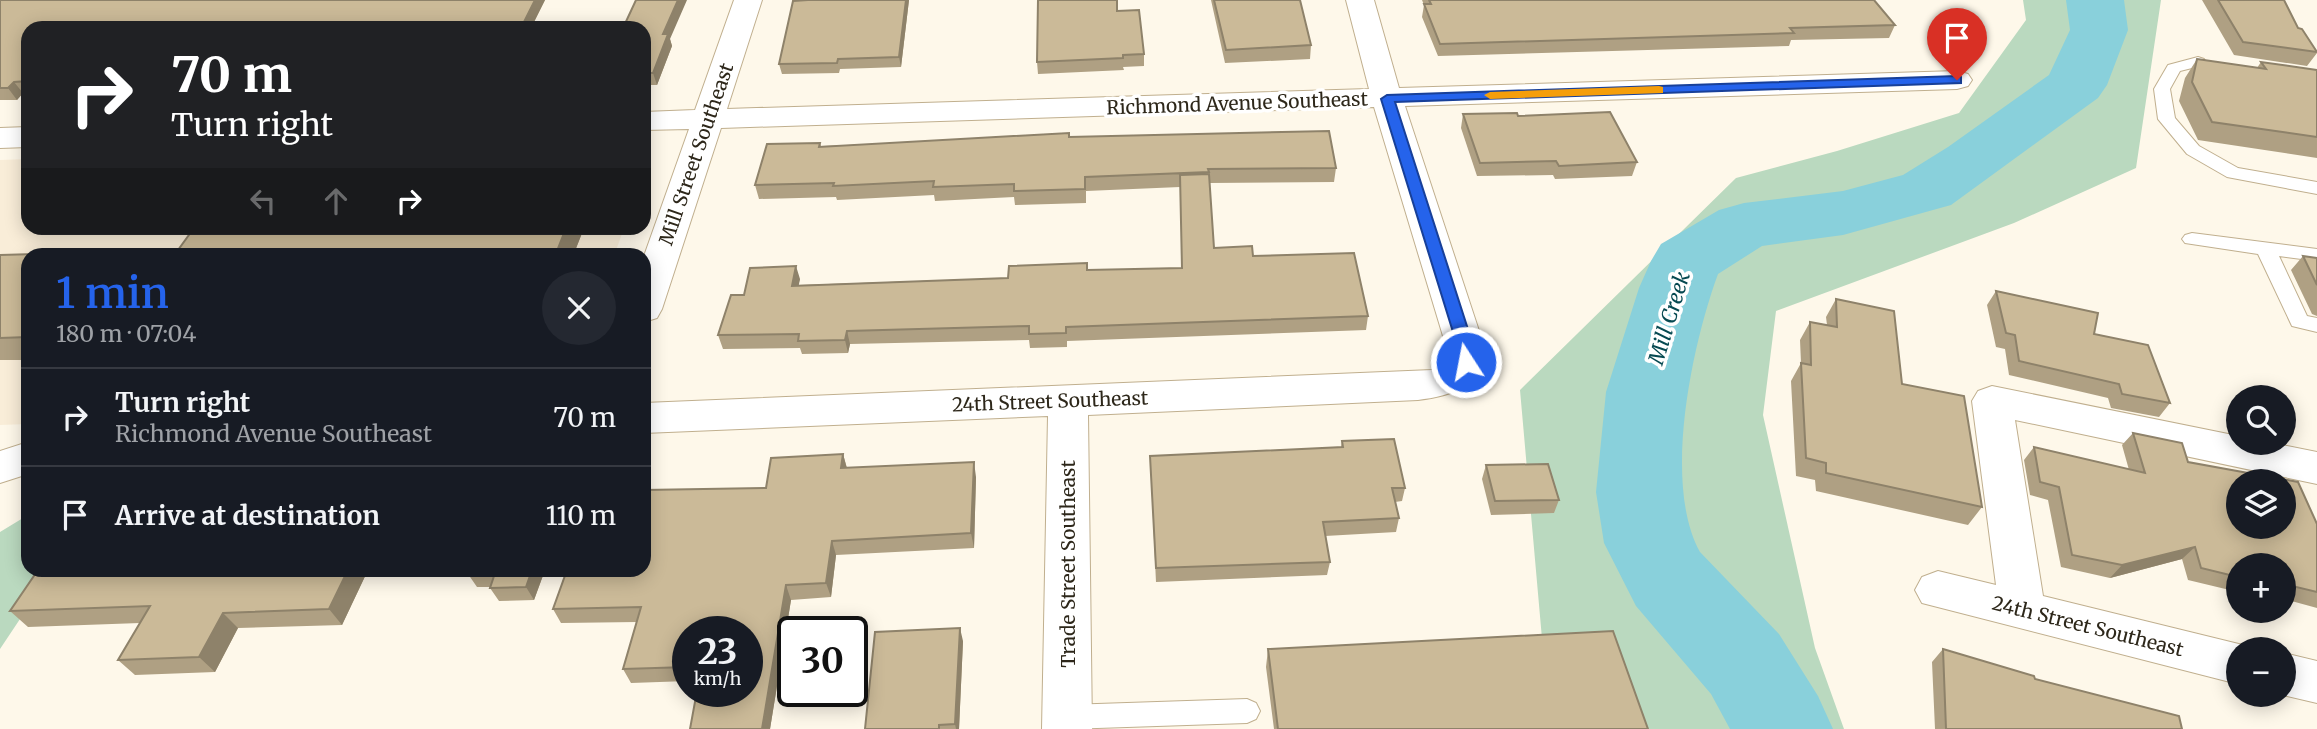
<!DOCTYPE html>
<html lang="en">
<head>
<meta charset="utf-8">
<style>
  :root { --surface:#171b24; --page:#242831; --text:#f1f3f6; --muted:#9ea1a6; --line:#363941; --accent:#2563eb }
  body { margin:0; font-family:Merriweather,serif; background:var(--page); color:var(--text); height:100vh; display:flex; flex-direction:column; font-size:26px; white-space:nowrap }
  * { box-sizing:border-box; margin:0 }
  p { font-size:23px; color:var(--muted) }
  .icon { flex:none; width:38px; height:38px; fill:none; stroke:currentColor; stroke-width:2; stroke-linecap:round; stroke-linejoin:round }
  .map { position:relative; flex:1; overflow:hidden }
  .sheet { position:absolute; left:21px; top:248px; width:630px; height:329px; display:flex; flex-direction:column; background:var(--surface); border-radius:21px; box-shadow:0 4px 18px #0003 }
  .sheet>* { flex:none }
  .top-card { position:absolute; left:21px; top:21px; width:630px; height:214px; border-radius:21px; box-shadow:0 4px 18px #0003; background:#202124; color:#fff; overflow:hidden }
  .buttons { position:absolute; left:2226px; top:385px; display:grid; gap:14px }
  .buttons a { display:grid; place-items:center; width:70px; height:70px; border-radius:50%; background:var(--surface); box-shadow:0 4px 18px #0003; font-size:35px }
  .speed { position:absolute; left:672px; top:616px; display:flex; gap:14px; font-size:35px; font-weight:700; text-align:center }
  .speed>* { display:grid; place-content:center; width:91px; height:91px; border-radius:50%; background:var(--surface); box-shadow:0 4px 18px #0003; line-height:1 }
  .speed small { font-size:18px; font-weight:400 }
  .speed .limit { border:4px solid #111; border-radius:10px; background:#fff; color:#111 }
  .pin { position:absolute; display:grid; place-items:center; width:60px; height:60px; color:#fff; margin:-72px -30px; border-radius:50% 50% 50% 0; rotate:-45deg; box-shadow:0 0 7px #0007 }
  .pin .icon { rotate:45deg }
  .me { position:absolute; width:77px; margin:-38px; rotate:349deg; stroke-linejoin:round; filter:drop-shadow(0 0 5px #0008) }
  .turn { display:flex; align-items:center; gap:24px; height:147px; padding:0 35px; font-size:32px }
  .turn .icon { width:91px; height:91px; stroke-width:2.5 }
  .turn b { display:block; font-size:49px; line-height:60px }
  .lanes { display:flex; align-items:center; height:66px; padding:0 35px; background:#0003; justify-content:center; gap:35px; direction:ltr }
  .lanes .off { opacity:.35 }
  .round { display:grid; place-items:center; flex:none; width:74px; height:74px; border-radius:37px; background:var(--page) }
  .summary { display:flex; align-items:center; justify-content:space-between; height:119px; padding:0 35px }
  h1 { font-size:42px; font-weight:600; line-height:52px; color:var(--accent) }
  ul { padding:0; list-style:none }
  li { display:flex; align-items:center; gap:21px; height:98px; padding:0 35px; border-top:2px solid var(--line) }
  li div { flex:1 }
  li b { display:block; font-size:26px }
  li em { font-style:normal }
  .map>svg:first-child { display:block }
</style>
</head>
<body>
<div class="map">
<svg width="2317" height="729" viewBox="0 0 2317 729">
  <rect width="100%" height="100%" fill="#fef8ea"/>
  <path fill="#f9edd8" d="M28 159V228H624L614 256H28V424L0 425V160Z"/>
  <path fill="#bad9bf" d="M2023 0H2161L2136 168 2014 223 1776 311 1763 415 1815 648 1844 729H1550L1520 390 1736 178 1837 151 1959 113 2026 20Z
    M28 515V570L52 571 0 649V532Z"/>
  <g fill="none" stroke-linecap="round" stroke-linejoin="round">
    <path fill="#89d0db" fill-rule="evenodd" d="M2066 0H2124L2128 30 2107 85 2098 98 1951 205 1843 235 1762 246 1718 274C1692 345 1662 484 1700 552L1779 634 1818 696 1833 729H1730L1711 694 1636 606 1604 543 1596 492 1606 392 1639 288 1651 261 1661 244 1719 210 1744 203 1843 191 1903 175 1948 147 2049 75 2070 30Z"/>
    <g stroke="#c0af8e" stroke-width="2">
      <path id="service" d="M2198 57 2204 59 2206 62 2204 65 2180 71 2170 89 2175 118 2199 146 2238 168 2317 182V194L2227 177 2187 154 2158 119 2154 89 2168 65Z
        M2192 233 2317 249V261L2279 256 2307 316 2317 318V332L2292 326 2258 254 2185 243 2182 239 2185 235Z
        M1247 699 1256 703 1260 711 1256 719 1247 723 1067 729 1058 726 1054 717 1058 708 1067 705Z"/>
    </g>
    <g stroke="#c0af8e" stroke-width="2">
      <path id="minor" d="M734 0H762L727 109 1369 89 1346 0H1374L1399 88 1957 71 1968 74 1972 80 1968 86 1957 89 1405 106 1484 346C1487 385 1452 396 1418 400L1088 415 1092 729H1042L1048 416 644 433V403L1432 370 1447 359 1446 346 1374 107 721 128 662 309 657 318 644 322V256L689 129 644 130V112L695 110Z
        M28 127V147L0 148V128Z
        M1992 386 2238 436V443H2272L2317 452V484L2015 420 2043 596 2255 648 2238 649V684L1922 603 1915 590 1922 577 1938 571 1996 585 1972 401 1978 391Z
        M28 442V474L0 483V451Z
        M2284 653 2317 661V703L2283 695Z"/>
    </g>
    <use href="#service" fill="#fff" fill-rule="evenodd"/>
    <use href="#minor" fill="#fff" fill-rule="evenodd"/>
  </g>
  <path fill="#afa083" d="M0 0H545L531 28H28V93H23L17 100H0Z
    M808 0H909L901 67 840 69 839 73 782 74 779 64Z
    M1211 0H1300L1311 45 1310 59 1225 63Z
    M1422 0H1874L1895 25 1889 38 1791 40 1789 46 1438 56 1422 17 1424 5Z
    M2202 0H2284L2298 28 2317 53 2307 66 2234 55Z
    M1117 11 1144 54V66L1123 67 1124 70 1038 74 1037 62Z
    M644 28 670 39 672 46 657 85H644Z
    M2197 59 2257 68 2261 62 2317 70V158L2198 140 2179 101 2185 78Z
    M1463 114 1518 116 1637 162 1632 176 1555 179 1553 175 1477 176 1461 128Z
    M1069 137 1336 168 1334 182 1209 183 1214 248 1253 256 1368 316 1366 330 1067 341V347L1030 348 1029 340 850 344 848 353 802 354 800 348 723 349 718 335 744 295 800 279 798 285 1008 278 1087 270 1182 268 1180 187 1086 191V203L1015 205 1014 197 935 201 934 195 837 200 836 197 759 199 755 185 820 143 821 146Z
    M584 228 573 256H28V360H0V255L178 250Z
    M2303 256 2317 258V316L2312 314 2291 270Z
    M1996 291 2094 334 2170 403 2159 417 2111 408 2108 398 2009 375 2005 349 1996 347 1987 305Z
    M1836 299 1902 384 1982 507 1968 525 1816 491 1815 480 1796 476 1791 381 1801 363 1800 340 1810 322 1827 325 1826 317Z
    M2133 433 2188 462 2317 524V608L2284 599V565H2238V592L2188 580 2182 559 2110 578 2061 567 2048 500 2030 495 2024 460 2034 447 2129 470 2122 445Z
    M1342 441 1405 488 1402 501 1395 502 1399 518 1396 532 1325 536 1330 562 1327 575 1156 582 1150 456 1341 447Z
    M843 454 847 468 976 477 974 548 836 555 831 597 791 600 770 729H690L747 691 688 632V681L631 683 623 669 637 622 561 623 553 609 644 570 766 488Z
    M1486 465 1559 500 1554 513 1491 515 1482 479Z
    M368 570 342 625 238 628 215 672 135 675 118 660 140 623 28 627 10 611Z
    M469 570H545L534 600 499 601 490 588V587H477L468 574Z
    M963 641 959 729H865Z
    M1268 649 1648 729H1274L1266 667Z
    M1943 649 2035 679 2182 729H1935L1932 662Z"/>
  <path fill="#8e826a" d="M535 0H545L531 28H521Z
    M678 0H687L670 39 672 46 657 85 653 73 663 34Z
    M906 0H909L901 67 899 57Z
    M14 82 23 93 17 100 8 88Z
    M566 228H584L573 256H555Z
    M796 266 800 279 796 299 792 286Z
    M847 331 850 344 848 353 845 340Z
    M843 454 847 469 841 468Z
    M974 462 976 477 974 548 971 533Z
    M832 541 836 555 831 597 826 583Z
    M2195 547 2182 559 2110 578 2122 565Z
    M348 570H368L342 625 329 609Z
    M532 570H545L534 600 526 587Z
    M786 585 791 600 770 729H762Z
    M223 613 238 628 215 672 199 657Z
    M960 628 963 641 959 729H956L955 724Z"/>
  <path fill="#cbba98" stroke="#8e826a" stroke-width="2" fill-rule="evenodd" d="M0 0H535L521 28H28V81L14 82 8 88H0Z
    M636 0H678L663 34H668L653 73H644V28H623Z
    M808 0H906L899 57 838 59 837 63 779 64 793 1Z
    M1038 0H1117V11L1139 10 1144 54 1123 55V58L1037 62Z
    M1214 0H1300L1311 45 1226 50Z
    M1429 0H1874L1895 25 1790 28 1794 33 1440 44 1424 4H1431Z
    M2218 0H2284L2298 28 2302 29 2317 52 2243 42Z
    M2197 59 2266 69 2261 62 2317 70V137L2212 122 2192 82Z
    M1610 112 1637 162 1559 166 1556 161 1480 163 1463 114 1517 113 1518 116Z
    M1329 131 1336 168 1208 169 1209 172 1085 177V189L1014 191V184L933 187 934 181 833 186 834 183 755 185 767 144 820 143 819 147 1069 133V137Z
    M1209 174 1214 248 1252 246 1253 256 1354 253 1368 316 1066 327V333L1029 334V326L847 331 845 340 798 341 799 334 718 335 731 295H744L750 268 796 266 792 286 1008 278 1009 266 1087 263V270L1182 268 1180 175Z
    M194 228H566L555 256H28V337L0 338V255L178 250Z
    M2303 256 2317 258V285Z
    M1996 291 2098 313 2094 334 2148 345 2170 403 2122 394 2119 384 2019 361 2015 335 2006 333Z
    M1836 299 1894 311 1902 384 1964 396 1982 507 1826 473V463L1806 458 1801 363 1811 365 1810 322 1837 327Z
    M2133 433 2182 443 2188 462 2298 482 2317 524V592L2284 584V565H2238V577L2201 568 2195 547 2122 565 2072 555 2059 487 2040 482 2034 447 2145 473ZM2238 481H2284V527H2238Z
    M1394 439 1405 488H1392L1399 518 1323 522 1330 562 1156 568 1150 456 1343 447 1342 441Z
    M843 454 841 468 974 462 971 533 832 541 826 583 786 585 762 729H690L697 691H747V632H688V667L623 669 641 607 553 609 567 570H644V490L766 488 771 458Z
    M1548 464 1559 500 1495 501 1486 465Z
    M38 570H348L329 609 223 613 199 657 118 660 150 606 10 611Z
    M469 570H532L526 587 490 588 495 573 468 574Z
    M960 628 955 724 939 725V729H865L875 632Z
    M1613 631 1648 729H1278L1268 649Z
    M1943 649 2034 676 2035 679 2179 716 2182 729H1946Z"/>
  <path fill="#2563eb" stroke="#184099" stroke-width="2" d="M1957 76 1961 77V83L1395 102 1473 345 1474 362 1466 368 1458 362 1457 345 1381 99 1387 95Z"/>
  <path fill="#f59e0b" d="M1659 86 1663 87V93L1490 99 1484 95 1490 92Z"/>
  <g text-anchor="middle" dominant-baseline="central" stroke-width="7" stroke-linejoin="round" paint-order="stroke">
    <g font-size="19" fill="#2d271a" stroke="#fff">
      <text transform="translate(1237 103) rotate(-2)">Richmond Avenue Southeast</text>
      <text transform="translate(696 154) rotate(-71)">Mill Street Southeast</text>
      <text transform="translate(1050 401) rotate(-2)">24th Street Southeast</text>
      <text transform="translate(1068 564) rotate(-90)">Trade Street Southeast</text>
      <text transform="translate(2088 626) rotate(14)">24th Street Southeast</text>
    </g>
    <g font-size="21" font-style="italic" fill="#064951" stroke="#fff">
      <text transform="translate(1669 318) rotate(-73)">Mill Creek</text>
    </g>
  </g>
</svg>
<div class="buttons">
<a><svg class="icon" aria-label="search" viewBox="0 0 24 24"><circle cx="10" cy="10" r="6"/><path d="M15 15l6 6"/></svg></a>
<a><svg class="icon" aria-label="layers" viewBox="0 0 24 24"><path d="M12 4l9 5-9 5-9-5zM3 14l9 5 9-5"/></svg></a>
<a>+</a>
<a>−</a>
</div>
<div class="speed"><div>23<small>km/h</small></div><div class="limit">30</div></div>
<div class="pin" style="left:1957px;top:80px;background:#d93025"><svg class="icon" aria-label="arrive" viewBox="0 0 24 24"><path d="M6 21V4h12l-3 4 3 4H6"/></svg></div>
<svg class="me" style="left:1466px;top:362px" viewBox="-20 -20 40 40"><circle r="17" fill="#2563eb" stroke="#fff" stroke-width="3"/><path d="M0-11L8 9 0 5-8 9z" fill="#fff"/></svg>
<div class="top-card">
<div class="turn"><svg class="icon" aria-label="right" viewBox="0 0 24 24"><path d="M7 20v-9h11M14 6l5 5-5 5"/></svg><div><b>70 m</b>Turn right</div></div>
<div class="lanes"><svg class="icon off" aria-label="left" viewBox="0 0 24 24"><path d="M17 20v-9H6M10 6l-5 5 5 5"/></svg><svg class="icon off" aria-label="ahead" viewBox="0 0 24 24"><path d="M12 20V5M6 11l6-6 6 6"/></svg><svg class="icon" aria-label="right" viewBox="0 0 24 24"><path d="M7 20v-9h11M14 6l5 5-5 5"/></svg></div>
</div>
<section class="sheet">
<div class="summary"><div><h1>1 min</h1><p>180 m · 07:04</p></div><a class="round"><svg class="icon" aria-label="close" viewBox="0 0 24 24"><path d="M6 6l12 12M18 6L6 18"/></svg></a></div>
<ul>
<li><svg class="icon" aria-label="right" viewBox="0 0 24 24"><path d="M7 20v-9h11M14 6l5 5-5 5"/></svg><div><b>Turn right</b><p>Richmond Avenue Southeast</p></div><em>70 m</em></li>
<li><svg class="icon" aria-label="arrive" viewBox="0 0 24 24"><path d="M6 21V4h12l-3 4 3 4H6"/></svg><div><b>Arrive at destination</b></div><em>110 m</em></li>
</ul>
</section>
</div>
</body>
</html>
